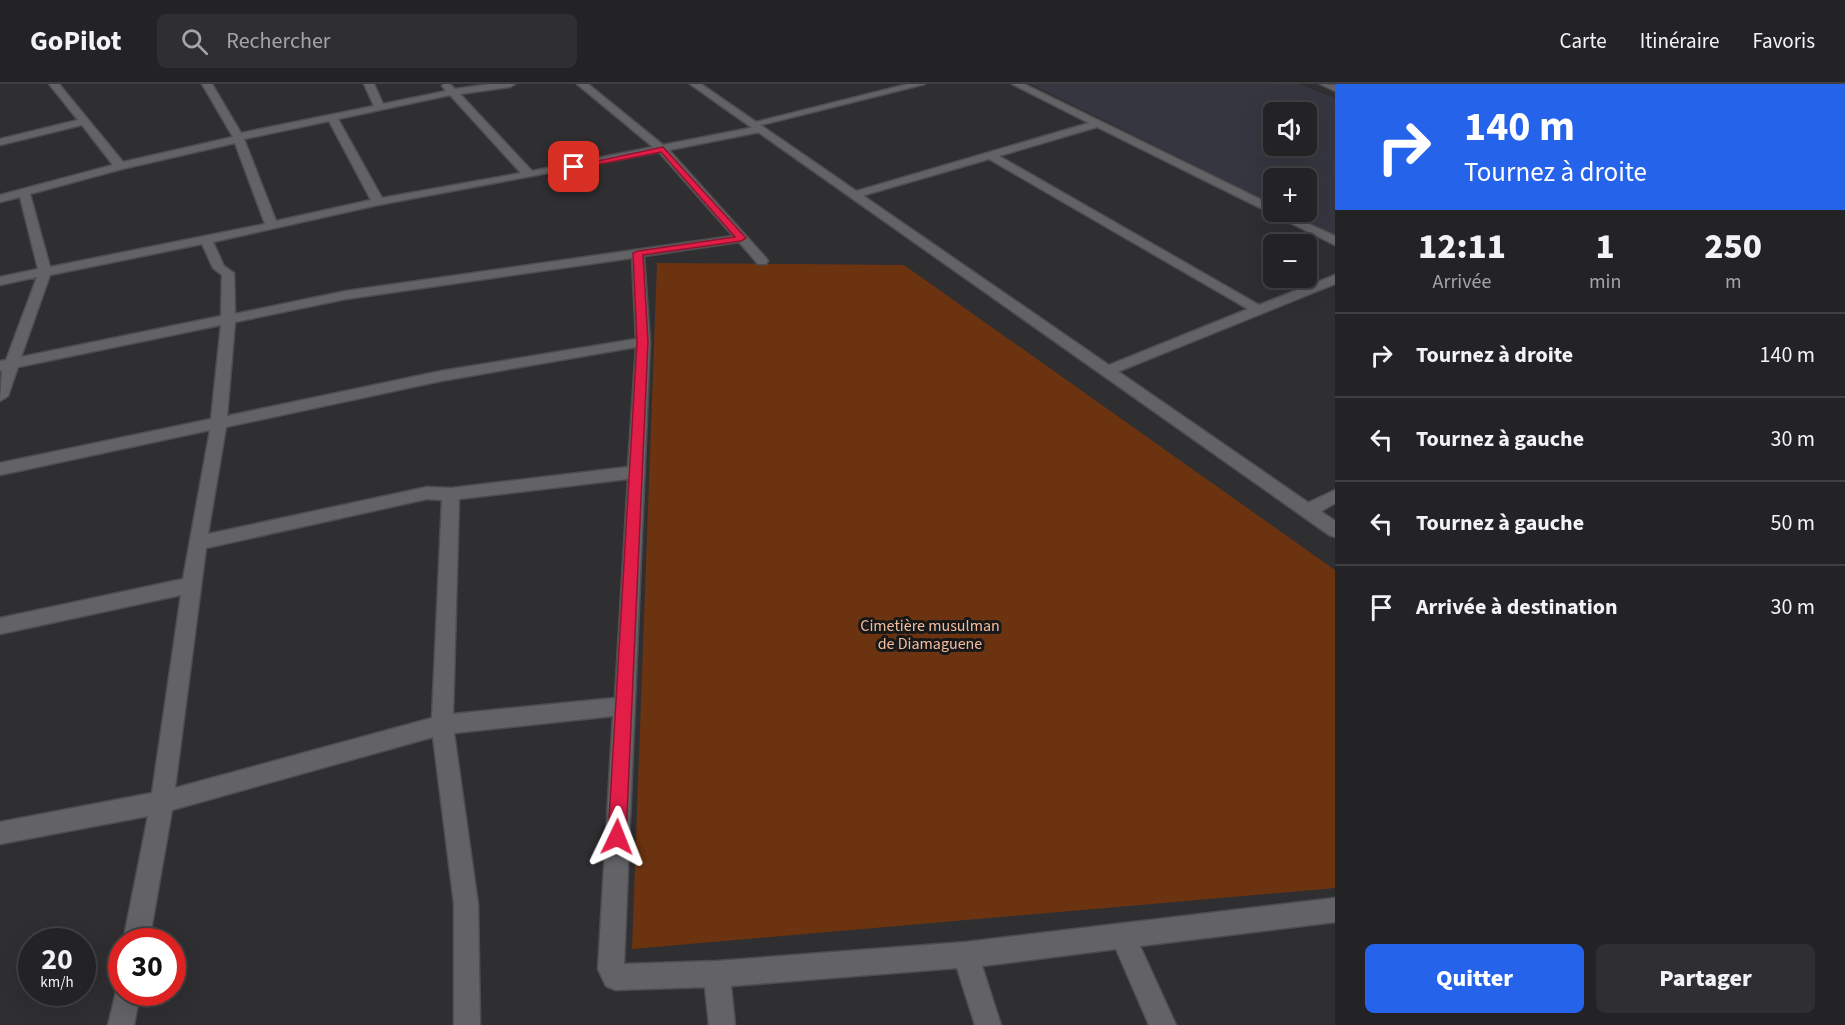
<!DOCTYPE html>
<html lang="fr">
<head>
<meta charset="utf-8">
<style>
  :root { --surface:#232326; --page:#2f2f32; --text:#f1f3f6; --muted:#a3a4a7; --line:#404043; --accent:#2563eb }
  body { margin:0; font-family:"Source Sans 3",sans-serif; background:var(--page); color:var(--text); height:100vh; display:flex; flex-direction:column; font-size:22px; white-space:nowrap }
  * { box-sizing:border-box; margin:0 }
  p { font-size:20px; color:var(--muted) }
  .icon { flex:none; width:33px; height:33px; fill:none; stroke:currentColor; stroke-width:2; stroke-linecap:round; stroke-linejoin:round }
  .map { position:relative; flex:1; overflow:hidden }
  .sheet { display:flex; flex-direction:column; background:var(--surface); width:510px }
  .sheet>* { flex:none }
  .guide { background:#2563eb; color:#fff; overflow:hidden }
  .controls { position:absolute; left:1263px; top:18px; display:grid; gap:12px }
  .controls a { display:grid; place-items:center; width:54px; height:54px; border-radius:9px; background:var(--surface); box-shadow:0 6px 24px #0002,0 0 0 2px var(--line); font-size:30px }
  .speed { position:absolute; left:18px; top:844px; display:flex; gap:12px; font-size:30px; font-weight:700; text-align:center }
  .speed>* { display:grid; place-content:center; width:78px; height:78px; border-radius:50%; background:var(--surface); box-shadow:0 6px 24px #0002,0 0 0 2px var(--line); line-height:1 }
  .speed small { font-size:15px; font-weight:400 }
  .speed .limit { border:9px solid #d22; background:#fff; color:#111 }
  .pin { position:absolute; display:grid; place-items:center; width:51px; height:51px; color:#fff; margin:-26px; border-radius:12px; box-shadow:0 3px 9px #0006 }
  .me { position:absolute; width:66px; margin:-33px; rotate:2deg; stroke-linejoin:round; filter:drop-shadow(0 0 4px #0008) }
  .turn { display:flex; align-items:center; gap:21px; height:126px; padding:0 30px; font-size:27px }
  .turn .icon { width:78px; height:78px; stroke-width:2.5 }
  .turn b { display:block; font-size:42px; line-height:51px }
  .eta { display:flex; justify-content:space-evenly; align-items:center; height:102px; text-align:center }
  .eta b { font-size:36px; font-weight:800; line-height:42px }
  .action { display:flex; gap:12px; margin-top:auto; padding:12px 30px }
  .action a { flex:1; height:69px; border-radius:9px; background:var(--accent); color:#fff; font-size:24px; font-weight:800; line-height:69px; text-align:center }
  .action a+a { background:var(--page); color:var(--text) }
  ul { padding:0; list-style:none }
  li { display:flex; align-items:center; gap:18px; height:84px; padding:0 30px; border-top:2px solid var(--line) }
  li div { flex:1 }
  li b { display:block; font-size:22px }
  li em { font-style:normal }
  header { display:flex; align-items:center; gap:36px; box-sizing:border-box; height:84px; padding:0 30px; background:var(--surface); border-bottom:2px solid var(--line) }
  header strong { font-size:28px }
  nav { display:flex; gap:33px; margin-inline-start:auto; font-size:21px }
  .search { width:420px; height:54px; background:var(--page); display:flex; align-items:center; gap:15px; box-sizing:border-box; padding:0 21px; border-radius:9px; color:var(--muted); font-size:22px }
  main { display:flex; flex:1; min-height:0 }
  .map>svg:first-child { display:block }
</style>
</head>
<body>
<header>
<strong>GoPilot</strong>
<div class="search"><svg class="icon" aria-label="search" viewBox="0 0 24 24"><circle cx="10" cy="10" r="6"/><path d="M15 15l6 6"/></svg>Rechercher</div>
<nav><a>Carte</a><a>Itinéraire</a><a>Favoris</a></nav>
</header>
<main>
<div class="map">
<svg width="1335" height="941" viewBox="0 0 1335 941">
  <rect width="100%" height="100%" fill="#2f2f32"/>
  <path fill="#35363f" fill-rule="evenodd" d="M1031 0H1299L1335 14V151L1288 128H1306V94H1274L1273 120ZM1274 28H1306V62H1274Z"/>
  <path fill="#6c3310" d="M657 179 904 181 1335 486V804L632 865Z"/>
  <g fill="none" stroke-linecap="round" stroke-linejoin="round">
    <g stroke="#4d4d50" stroke-width="3">
      <path id="minor" d="M49 0H59L123 78 233 53 202 0H212L241 49 374 22 364 0H374L383 20 446 7 442 2 444 0H450L455 5 490 0H515L510 3 460 10 532 87 653 63 577 0H588L663 61 760 42 765 45 760 48 669 66 766 174 768 177 766 180H758L739 158 644 172 650 258 624 880 717 877 966 858 1335 814V838L1140 862 1176 941H1149L1116 865 982 882 1001 941H975L957 884 731 902 735 941H709L705 903 615 906 606 902 598 885 613 632 454 649 478 820 480 941H454V820L433 653 172 726 149 858H123L148 732 0 760V738L152 709 181 511 0 550V534L183 495 210 346 0 391V379L211 335 221 241 18 283 8 312 0 317 2 286 0 287V277L6 276 37 193 0 201V193L38 185 20 113 0 118V111L113 81 82 41 0 61V55L78 36ZM450 11 521 89 382 114 338 35ZM329 37 371 116 276 137 244 55ZM235 59 265 140 50 183 30 110 122 85ZM659 68 733 152 346 207 235 230 234 189 224 182 213 158 378 121ZM202 160 213 184 222 191 221 232 21 273 50 191ZM632 174 636 255 441 287 227 332 235 238 346 215ZM636 263 628 383 451 404 427 403 208 450 226 343 441 297ZM628 395 615 614 453 630 459 415ZM427 415 442 416 432 634 175 704 206 464Z
        M908 0H925L753 43 748 40Z
        M1012 0H1024L1274 122V128H1283L1335 152V161L1097 43 999 72 1259 221 1335 191V200L1112 290H1102L1100 287 1102 284 1248 225 989 75 858 113 854 114 848 111 850 109 1089 39Z
        M1320 0 1335 1V7Z
        M1335 406V419C1325 425 1313 434 1301 430L1298 426 1301 422Z
        M122 898V909H140L134 941H108L118 900Z"/>
    </g>
    <g stroke="#4d4d50" stroke-width="3">
      <path id="tertiary" d="M690 0H701L1335 437V453L1329 451Z"/>
    </g>
    <use href="#minor" fill="#636367" fill-rule="evenodd"/>
    <use href="#tertiary" fill="#636367" fill-rule="evenodd"/>
  </g>
  <path fill="#e11d48" stroke="#92132f" stroke-width="1.5" d="M663 63 746 154 741 157 643 171 648 258 626 753 623 760 617 762 611 760 608 753 637 258 633 169 638 167 735 153 661 68 574 85 570 83Z"/>
  <g text-anchor="middle" dominant-baseline="central" stroke-width="6" stroke-linejoin="round" paint-order="stroke">
    <g font-size="16" fill="#f5bb9d" stroke="#171819">
      <text x="930" y="542">Cimetière musulman<tspan x="930" dy="18">de Diamaguene</tspan></text>
    </g>
  </g>
</svg>
<div class="controls">
<a><svg class="icon" aria-label="sound" viewBox="0 0 24 24"><path d="M4 9h4l5-4v14l-5-4H4zM17 9q2 3 0 6"/></svg></a>
<a>+</a>
<a>−</a>
</div>
<div class="speed"><div>20<small>km/h</small></div><div class="limit">30</div></div>
<div class="pin" style="left:574px;top:83px;background:#d93025"><svg class="icon" aria-label="arrive" viewBox="0 0 24 24"><path d="M6 21V4h12l-3 4 3 4H6"/></svg></div>
<svg class="me" style="left:617px;top:753px" viewBox="-20 -20 40 40"><path d="M0-17L14 15 0 8-14 15z" fill="#e11d48" stroke="#fff" stroke-width="4"/></svg>
</div>
<section class="sheet">
<div class="guide">
<div class="turn"><svg class="icon" aria-label="right" viewBox="0 0 24 24"><path d="M7 20v-9h11M14 6l5 5-5 5"/></svg><div><b>140 m</b>Tournez à droite</div></div>
</div>
<div class="eta">
<div><b>12:11</b><p>Arrivée</p></div>
<div><b>1</b><p>min</p></div>
<div><b>250</b><p>m</p></div>
</div>
<ul>
<li><svg class="icon" aria-label="right" viewBox="0 0 24 24"><path d="M7 20v-9h11M14 6l5 5-5 5"/></svg><div><b>Tournez à droite</b></div><em>140 m</em></li>
<li><svg class="icon" aria-label="left" viewBox="0 0 24 24"><path d="M17 20v-9H6M10 6l-5 5 5 5"/></svg><div><b>Tournez à gauche</b></div><em>30 m</em></li>
<li><svg class="icon" aria-label="left" viewBox="0 0 24 24"><path d="M17 20v-9H6M10 6l-5 5 5 5"/></svg><div><b>Tournez à gauche</b></div><em>50 m</em></li>
<li><svg class="icon" aria-label="arrive" viewBox="0 0 24 24"><path d="M6 21V4h12l-3 4 3 4H6"/></svg><div><b>Arrivée à destination</b></div><em>30 m</em></li>
</ul>
<div class="action"><a>Quitter</a><a>Partager</a></div>
</section>
</main>
</body>
</html>
